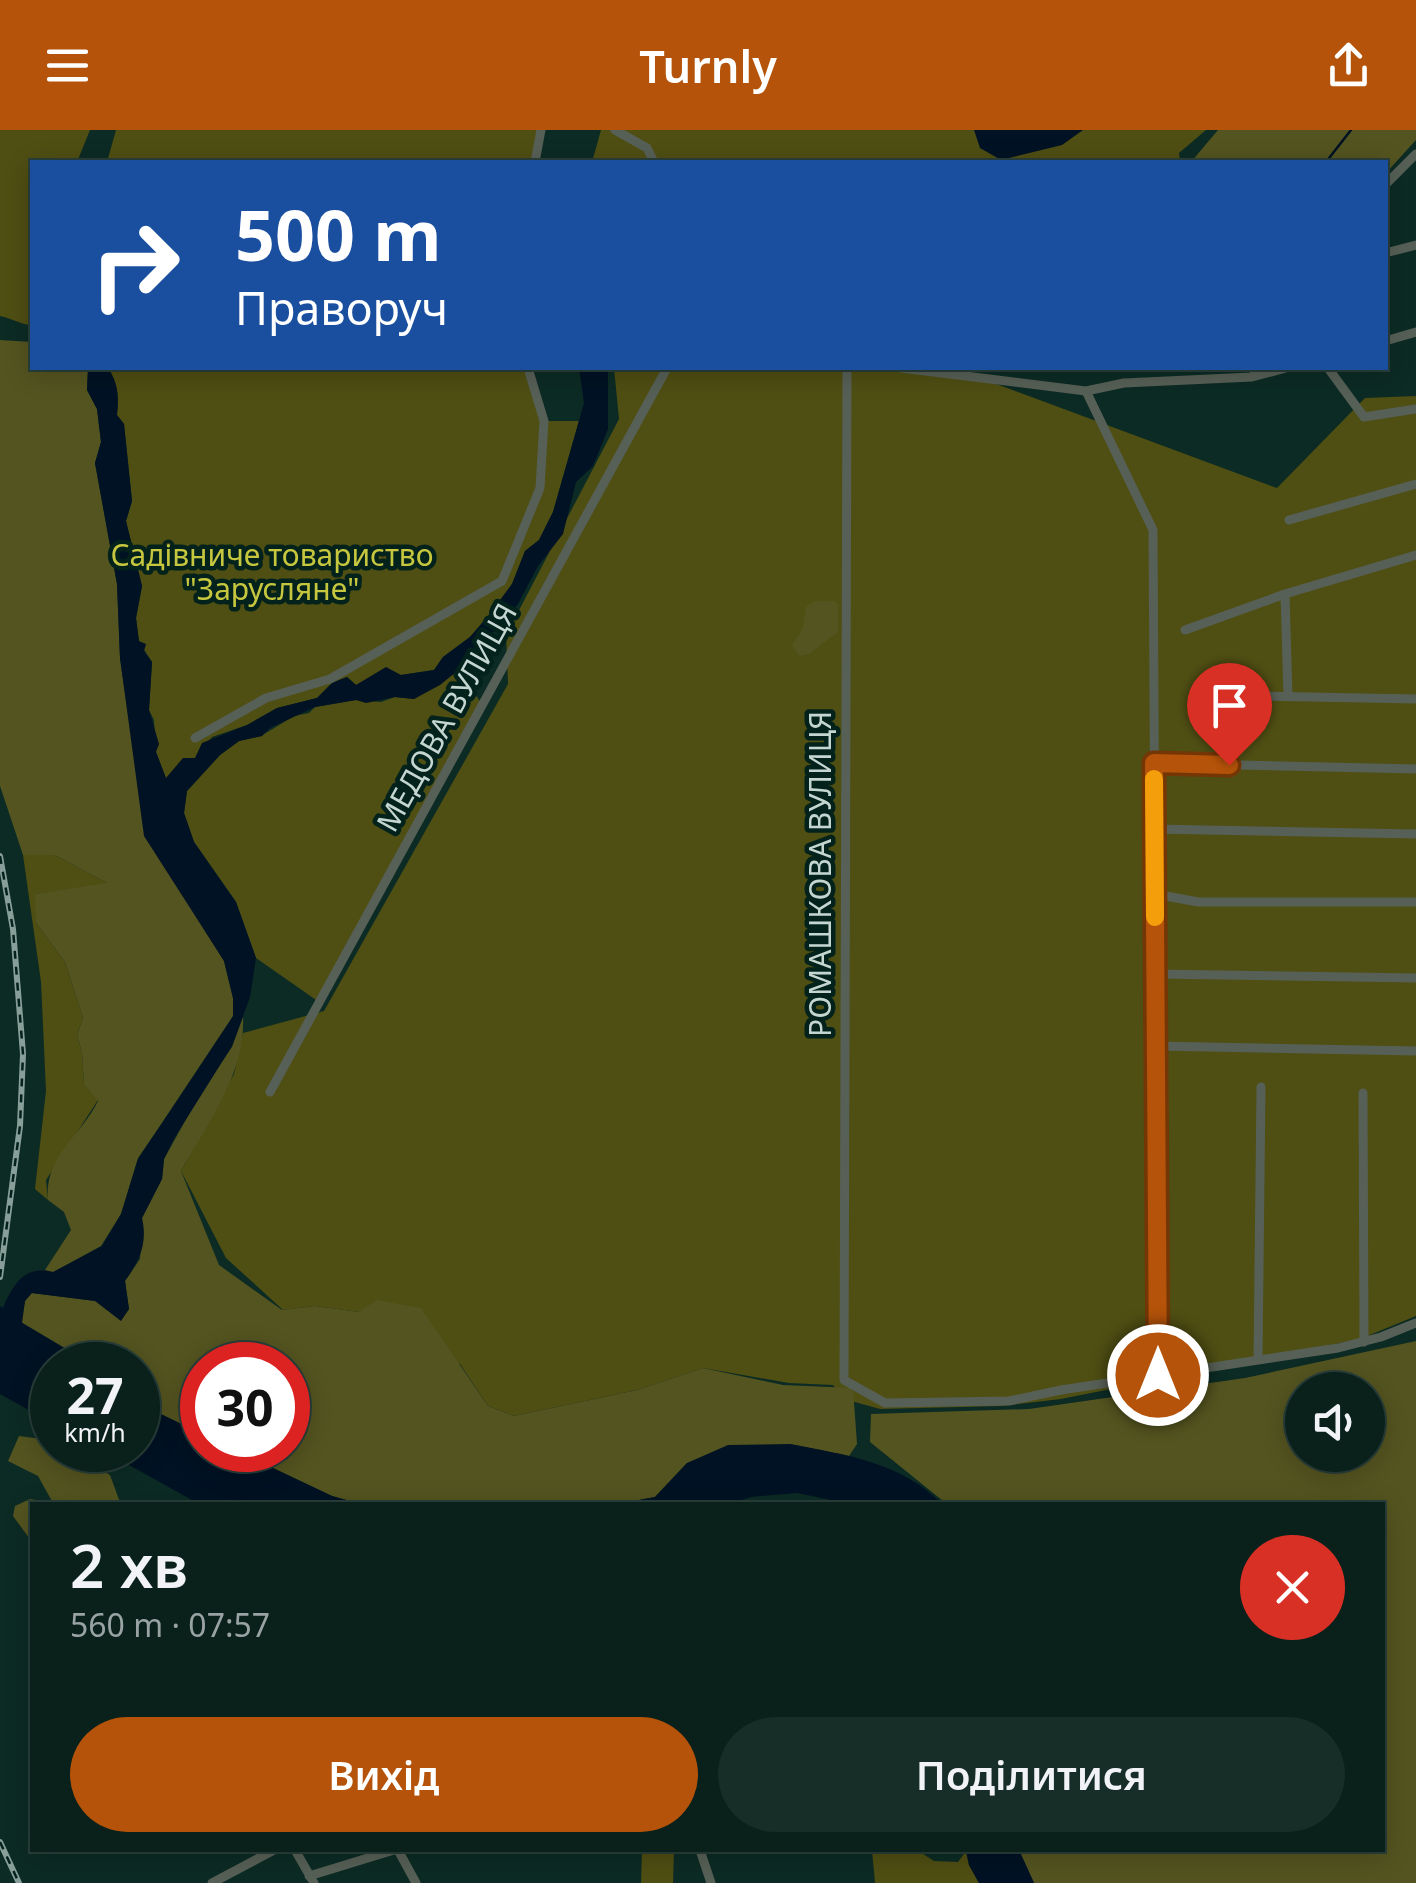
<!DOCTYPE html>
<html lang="uk">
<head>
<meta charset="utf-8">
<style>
  :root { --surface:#09201b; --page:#172d28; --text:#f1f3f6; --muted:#99a3a3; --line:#293e3a; --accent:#b45309 }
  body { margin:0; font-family:"Noto Sans",sans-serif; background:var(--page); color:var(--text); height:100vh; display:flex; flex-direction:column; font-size:38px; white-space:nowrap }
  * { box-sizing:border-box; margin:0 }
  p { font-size:32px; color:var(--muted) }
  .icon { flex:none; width:55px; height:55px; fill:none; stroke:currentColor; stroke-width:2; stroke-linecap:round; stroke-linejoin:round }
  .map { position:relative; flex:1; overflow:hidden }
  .drawer { position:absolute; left:30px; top:1372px; width:1355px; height:350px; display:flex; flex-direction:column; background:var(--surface); border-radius:0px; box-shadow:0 5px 25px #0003,0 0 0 2px var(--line) }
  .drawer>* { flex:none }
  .top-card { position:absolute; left:30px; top:30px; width:1358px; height:210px; border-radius:0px; box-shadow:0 5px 25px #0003,0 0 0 2px var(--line); background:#1a4fa0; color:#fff; overflow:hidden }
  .tools { position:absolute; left:1285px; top:1242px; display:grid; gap:20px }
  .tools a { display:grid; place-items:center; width:100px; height:100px; border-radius:50%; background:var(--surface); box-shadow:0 5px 25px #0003,0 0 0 2px var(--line); font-size:50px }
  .speed { position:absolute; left:30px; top:1212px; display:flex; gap:20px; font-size:50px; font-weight:700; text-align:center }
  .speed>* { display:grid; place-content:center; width:130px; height:130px; border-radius:50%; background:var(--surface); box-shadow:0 5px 25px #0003,0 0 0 2px var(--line); line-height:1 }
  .speed small { font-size:25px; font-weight:400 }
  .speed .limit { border:15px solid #d22; background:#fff; color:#111 }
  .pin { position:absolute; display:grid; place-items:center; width:85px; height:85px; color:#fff; margin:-102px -42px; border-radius:50% 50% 50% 0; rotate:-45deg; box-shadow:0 0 10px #0007 }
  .pin .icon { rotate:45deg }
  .me { position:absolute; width:110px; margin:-55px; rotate:0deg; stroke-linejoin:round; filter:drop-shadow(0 0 8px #0008) }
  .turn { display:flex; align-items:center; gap:35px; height:210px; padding:0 40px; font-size:45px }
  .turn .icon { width:130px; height:130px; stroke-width:2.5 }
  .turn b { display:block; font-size:70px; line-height:85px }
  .round { display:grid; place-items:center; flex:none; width:105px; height:105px; border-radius:52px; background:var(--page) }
  .head { display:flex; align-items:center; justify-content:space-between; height:170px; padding:0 40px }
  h1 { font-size:60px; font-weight:600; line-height:75px }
  .cta { display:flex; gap:20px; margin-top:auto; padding:20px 40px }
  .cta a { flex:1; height:115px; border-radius:60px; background:var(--accent); color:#fff; font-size:40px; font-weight:600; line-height:115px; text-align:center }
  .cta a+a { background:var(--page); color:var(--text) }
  header { display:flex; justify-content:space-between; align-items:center; height:130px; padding:0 40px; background:var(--accent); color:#fff; font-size:45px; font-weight:600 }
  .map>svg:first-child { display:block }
</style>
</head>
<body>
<header><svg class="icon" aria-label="menu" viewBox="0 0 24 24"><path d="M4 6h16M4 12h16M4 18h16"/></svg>Turnly<svg class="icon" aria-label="share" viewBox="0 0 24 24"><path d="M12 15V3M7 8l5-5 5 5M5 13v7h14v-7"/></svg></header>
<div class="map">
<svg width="1416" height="1753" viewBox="0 0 1416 1753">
  <rect width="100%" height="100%" fill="#0c2b24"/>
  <path fill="#4f4e13" d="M0 0H90L77 32H32V195C22 195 11 188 0 186Z
    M116 0H541L535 32H107Z
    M601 0H1206L1179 23 1180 32H592Z
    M108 238H528L544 291H579L553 382 539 410 525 421 512 454 489 485 470 507 443 527 434 540 401 545 379 544 356 555 347 547 332 553 317 568 277 578 247 595 212 607 195 628 166 649 156 622 154 590 149 580 152 532 139 512 136 488 142 456 126 391 132 371 124 294 117 285C119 267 118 253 108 238Z
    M614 238H953L1277 358 1365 268 1416 266V1186L1360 1209 1061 1269 1001 1276 880 1279 844 1269 833 1255 789 1253 703 1238 637 1260 514 1286 488 1276 460 1234 359 1182 315 1176 283 1180 226 1128 181 1041 234 944 243 903 324 881 508 554 506 505 619 289Z
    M458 541 482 574 319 872 256 828 236 772 194 712 184 683 187 661 220 625 239 611 261 606 294 586 309 583 315 577 356 570 381 572 395 567 414 569Z
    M23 725H55L109 754 36 764V793L65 832 83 888 77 905 82 923 84 955 98 970 46 1050 48 1070 35 1059 46 961 41 852Z
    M642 1720H674L673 1753H641Z
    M872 1720H917L934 1731 958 1732 966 1721 969 1735 979 1753H875Z"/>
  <path fill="#545420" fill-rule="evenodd" d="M1218 0H1416V10L1385 44V32H1191Z
    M0 210 32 212V238H88L87 260 97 279 101 312 95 333 117 454 120 528 128 584 194 783 224 831 233 868V886L229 896 138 1028 121 1084 101 1116 52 1143 45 1140 71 1100 64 1082 48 1070C44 1026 81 1006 98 971L84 955 82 923 77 905 83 888 65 832 36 793 35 764 107 753 55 725H23L0 656Z
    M815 471H834L838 474V502L809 524 799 526 792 515 803 498 806 477Z
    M243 887C246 943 207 994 181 1041L219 1135 282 1180 315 1176 359 1182 377 1170 421 1178 488 1276 514 1286 637 1260 703 1238 783 1255 853 1258 857 1314 849 1326 790 1314 687 1333 655 1367 612 1375H364L332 1366 235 1320H288V1235H202V1304L138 1273V1235H93L21 1192 25 1171 31 1163 96 1171 121 1190 129 1179 125 1151 140 1129 142 1088 162 1049 164 1029 200 964 232 917Z
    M1416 1211V1753H1034L1019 1720H1382V1375H948L870 1312 871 1284 1029 1279 1245 1248ZM1302 1260H1368V1325H1302Z
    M19 1306 50 1310 52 1320H67L110 1345 121 1375H32V1412L13 1386 15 1376 30 1369 53 1373 38 1346 8 1331Z"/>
  <path fill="#001224" d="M974 0H1083L1062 15 1001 30 980 18Z
    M88 238H108C118 253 119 266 117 285L124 294 132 371 126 391 142 456 136 488 139 511 146 514 144 521 152 532 149 580 159 614 156 622 166 648 183 628H195L202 613 247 595 277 578 317 568 332 553 347 547 356 555 386 537 401 545 434 540 443 527 470 507 489 485 512 454 525 421 539 410 553 382 584 273 579 238H608V299L593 336 576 352 563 404 538 436 518 474 493 502 484 519 440 555 414 569 395 567 366 573 356 570 315 577 270 598 262 606 239 611 220 625 187 661 184 683 194 712 236 772 256 828 250 867 232 916 175 1007 164 1029 162 1049 142 1088C148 1114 139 1131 125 1151L129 1179 121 1191 95 1171 32 1163 25 1171 22 1193 93 1235H52V1293L0 1264V1176L3 1178C13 1155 24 1135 53 1142L102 1116 121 1084 138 1029 233 886V868L224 831 144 706 120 528 117 454 95 333 101 312 97 279 87 260Z
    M138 1273 202 1304V1320H235L332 1366 364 1375H201L102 1320H138Z
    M790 1314C846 1325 902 1332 943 1375H856L797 1363 751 1367 726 1375H612L655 1367 687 1333 728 1315Z
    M1019 1720 1034 1753H979L969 1735 966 1721Z"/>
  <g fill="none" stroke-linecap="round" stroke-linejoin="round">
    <path stroke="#001224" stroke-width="2.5" d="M1326 32 1351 0"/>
    <path stroke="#576056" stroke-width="9" d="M615 0 647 18 654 32
      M535 32 541 0
      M1385 55 1416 24
      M1385 123 1416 115
      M1385 211 1416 202
      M847 238 844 1250 885 1273 1009 1271 1061 1260 1338 1218 1381 1207 1416 1193
      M901 238 1086 261 1124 253 1252 247 1259 238
      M1328 238 1364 287 1416 279
      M1252 247 1286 238
      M1086 261 1153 400 1158 1245
      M1289 390 1416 354
      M1285 464 1288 567
      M1185 500 1285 464 1416 425
      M1202 565 1416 569
      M195 608 266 568 330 549 502 451 540 358 544 291 528 238
      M1154 633 1416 639
      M1154 699 1416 704
      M1155 764 1198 772H1416
      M1155 844 1416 848
      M1156 916 1416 921
      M270 962 667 238
      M1363 963 1364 1212
      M1258 1230 1261 957
      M295 1720 314 1753
      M398 1720 416 1753
      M700 1720 711 1753
      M309 1746 394 1720
      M212 1753 274 1720"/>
    <g stroke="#889e98" stroke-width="6">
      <path id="rail" d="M0 726 13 799 23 924 20 996 0 1147
        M0 1712 19 1753"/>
    </g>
    <use href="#rail" stroke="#02221b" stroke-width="2.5" stroke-dasharray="8" stroke-linecap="butt"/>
  </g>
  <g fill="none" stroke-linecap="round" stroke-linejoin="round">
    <g stroke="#753606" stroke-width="25">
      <path id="route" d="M1158 1245 1154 633 1229 635"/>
    </g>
    <use href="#route" stroke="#b45309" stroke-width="18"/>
    <path stroke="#f59e0b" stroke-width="18" d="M1154 649 1155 787"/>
  </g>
  <g text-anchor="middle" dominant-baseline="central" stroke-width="9" stroke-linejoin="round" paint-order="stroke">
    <g font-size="30" fill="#c7c63f" stroke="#02221b">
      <text x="272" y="424">Садівниче товариство<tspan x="272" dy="34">"Зарусляне"</tspan></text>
    </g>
    <g font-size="30" fill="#c5d6d1" stroke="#02221b">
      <text transform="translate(446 587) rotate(-61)">МЕДОВА ВУЛИЦЯ</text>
      <text transform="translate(819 744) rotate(-90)">РОМАШКОВА ВУЛИЦЯ</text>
    </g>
  </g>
</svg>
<div class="tools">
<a><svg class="icon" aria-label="sound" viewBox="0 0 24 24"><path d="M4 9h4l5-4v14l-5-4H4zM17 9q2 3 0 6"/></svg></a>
</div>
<div class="speed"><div>27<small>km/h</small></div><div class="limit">30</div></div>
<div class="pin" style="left:1229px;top:635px;background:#d93025"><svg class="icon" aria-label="arrive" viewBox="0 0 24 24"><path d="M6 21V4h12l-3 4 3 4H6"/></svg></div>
<svg class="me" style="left:1158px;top:1245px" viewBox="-20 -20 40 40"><circle r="17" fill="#b45309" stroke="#fff" stroke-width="3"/><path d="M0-11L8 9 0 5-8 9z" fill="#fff"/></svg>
<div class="top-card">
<div class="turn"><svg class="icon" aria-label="right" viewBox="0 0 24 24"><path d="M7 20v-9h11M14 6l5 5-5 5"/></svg><div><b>500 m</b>Праворуч</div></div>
</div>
<section class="drawer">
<div class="head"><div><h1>2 хв</h1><p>560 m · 07:57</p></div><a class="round" style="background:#d93025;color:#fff"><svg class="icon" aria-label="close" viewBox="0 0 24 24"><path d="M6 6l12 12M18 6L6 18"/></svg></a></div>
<div class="cta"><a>Вихід</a><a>Поділитися</a></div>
</section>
</div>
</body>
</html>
